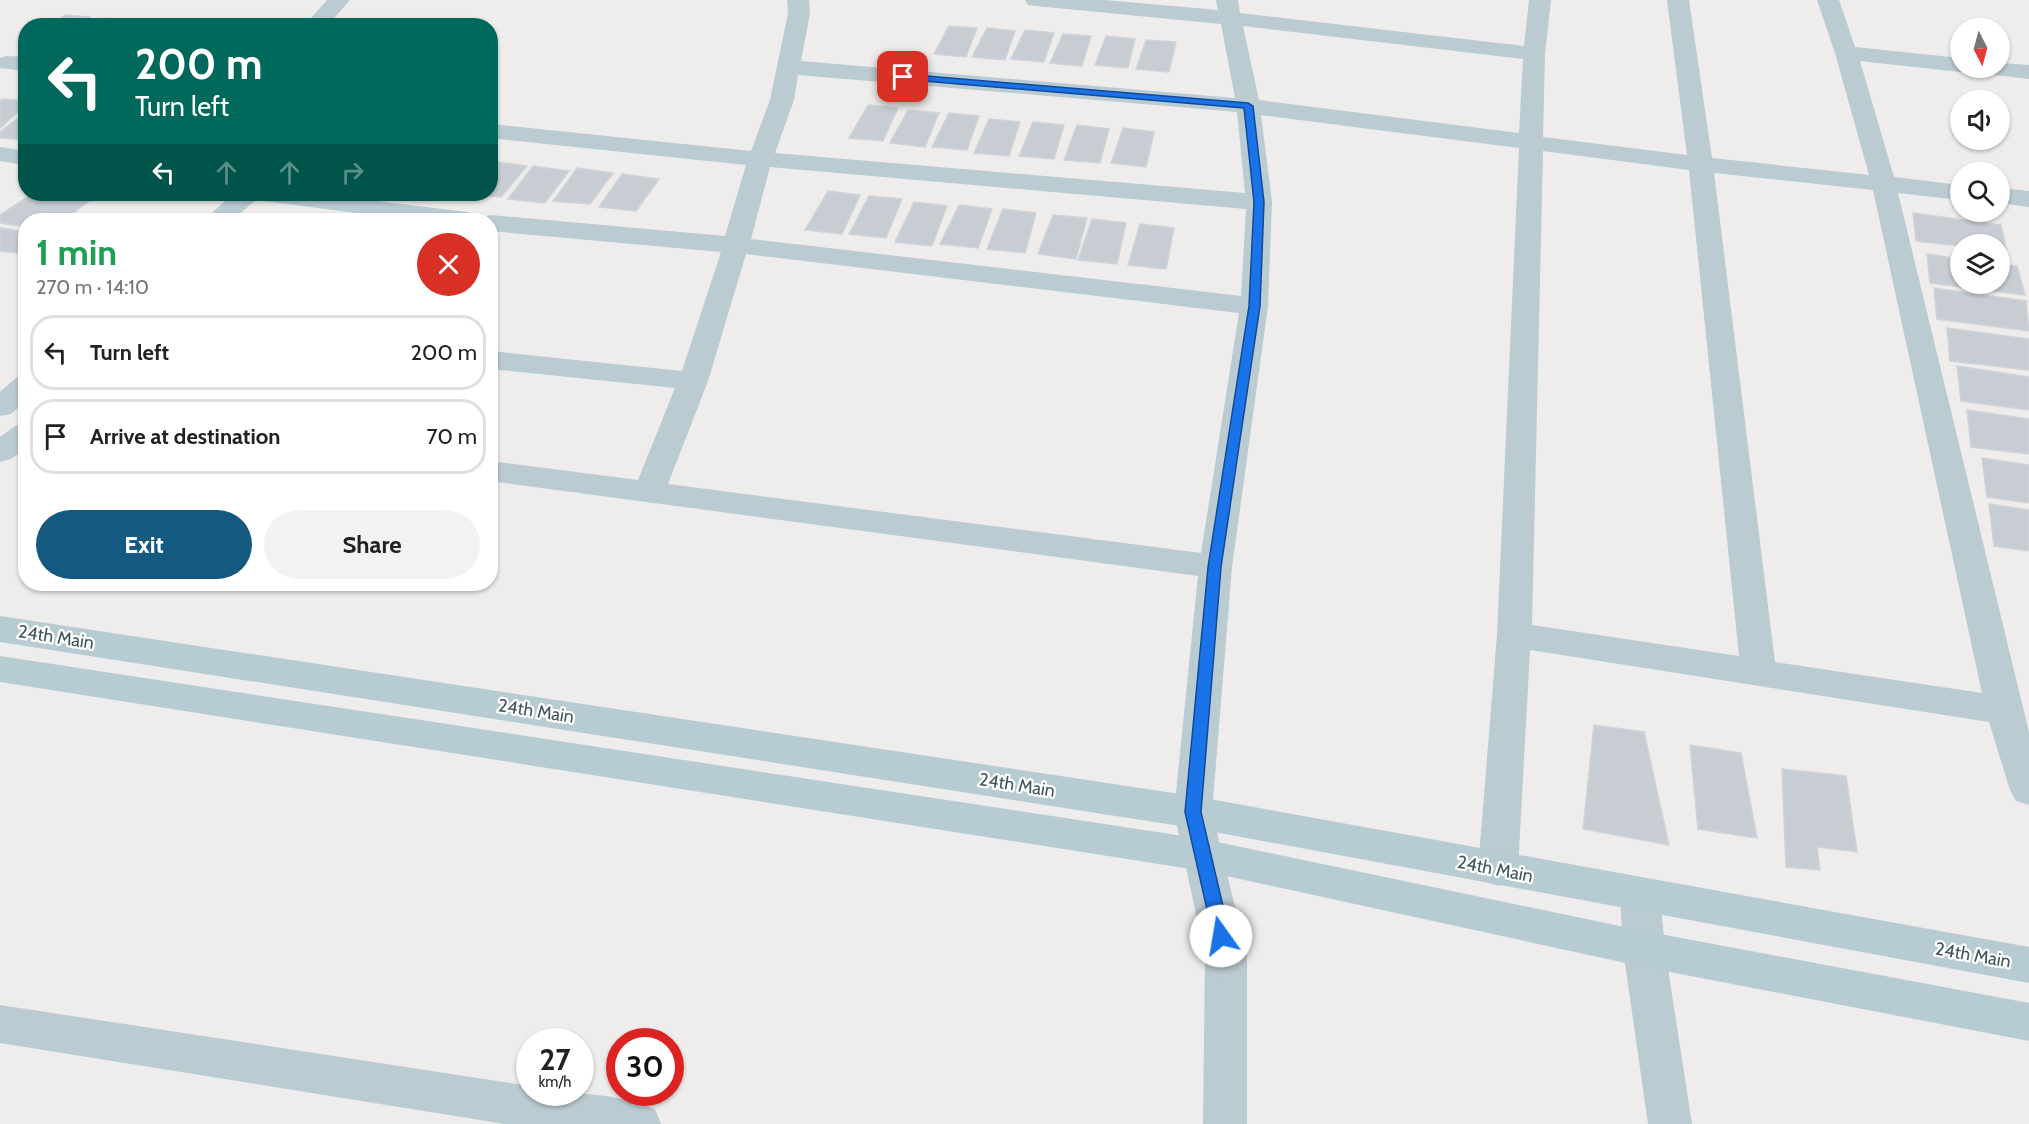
<!DOCTYPE html>
<html lang="en">
<head>
<meta charset="utf-8">
<style>
  :root { --surface:#fff; --page:#f2f2f2; --text:#222; --muted:#767676; --line:#e0e0e0; --accent:#145a80 }
  body { margin:0; font-family:Cabin,sans-serif; background:var(--page); color:var(--text); height:100vh; display:flex; flex-direction:column; font-size:22px; white-space:nowrap }
  * { box-sizing:border-box; margin:0 }
  p { font-size:20px; color:var(--muted) }
  .icon { flex:none; width:33px; height:33px; fill:none; stroke:currentColor; stroke-width:2; stroke-linecap:round; stroke-linejoin:round }
  .map { position:relative; flex:1; overflow:hidden }
  .details { position:absolute; left:18px; top:213px; width:480px; height:378px; display:flex; flex-direction:column; background:var(--surface); border-radius:24px; box-shadow:0 2px 4px #0004 }
  .details>* { flex:none }
  .hud { position:absolute; left:18px; top:18px; width:480px; height:183px; border-radius:24px; box-shadow:0 2px 4px #0004; background:#00695c; color:#fff; overflow:hidden }
  .needle { width:39px; rotate:174deg }
  .buttons { position:absolute; left:1950px; top:18px; display:grid; gap:12px }
  .buttons a { display:grid; place-items:center; width:60px; height:60px; border-radius:50%; background:var(--surface); box-shadow:0 2px 4px #0004; font-size:30px }
  .speed { position:absolute; left:516px; top:1028px; display:flex; gap:12px; font-size:30px; font-weight:700; text-align:center }
  .speed>* { display:grid; place-content:center; width:78px; height:78px; border-radius:50%; background:var(--surface); box-shadow:0 2px 4px #0004; line-height:1 }
  .speed small { font-size:15px; font-weight:400 }
  .speed .limit { border:9px solid #d22; background:#fff; color:#111 }
  .pin { position:absolute; display:grid; place-items:center; width:51px; height:51px; color:#fff; margin:-26px; border-radius:12px; box-shadow:0 3px 9px #0006 }
  .me { position:absolute; width:66px; margin:-33px; rotate:347deg; stroke-linejoin:round; filter:drop-shadow(0 0 4px #0008) }
  .turn { display:flex; align-items:center; gap:21px; height:126px; padding:0 18px; font-size:27px }
  .turn .icon { width:78px; height:78px; stroke-width:2.5 }
  .turn b { display:block; font-size:42px; line-height:51px }
  .lanes { display:flex; align-items:center; height:57px; padding:0 18px; background:#0003; justify-content:center; gap:30px; direction:ltr }
  .lanes .off { opacity:.35 }
  .round { display:grid; place-items:center; flex:none; width:63px; height:63px; border-radius:32px; background:var(--page) }
  .overview { display:flex; align-items:center; justify-content:space-between; height:102px; padding:0 18px }
  h1 { font-size:36px; font-weight:800; line-height:45px; color:#1e9e55 }
  .primary-button { display:flex; gap:12px; margin-top:auto; padding:12px 18px }
  .primary-button a { flex:1; height:69px; border-radius:36px; background:var(--accent); color:#fff; font-size:24px; font-weight:800; line-height:69px; text-align:center }
  .primary-button a+a { background:var(--page); color:var(--text) }
  ul { padding:0; list-style:none }
  li { display:flex; align-items:center; gap:18px; height:75px; margin:0 12px 9px; padding:0 6px; border:3px solid var(--line); border-radius:24px }
  li div { flex:1 }
  li b { display:block; font-size:22px }
  li em { font-style:normal }
  .map>svg:first-child { display:block }
</style>
</head>
<body>
<div class="map">
<svg width="2029" height="1124" viewBox="0 0 2029 1124">
  <rect width="100%" height="100%" fill="#efecec"/>
  <path fill="#c7cdd2" stroke="#cfd4d9" stroke-width="1.5" d="M65 15 90 17 80 26H50Z
    M103 18 128 20 122 26H92Z
    M138 20 163 22 160 26H131Z
    M949 26 977 28 966 57 934 54Z
    M987 28 1015 31 1005 60 972 57Z
    M1025 30 1054 33 1044 62 1011 59Z
    M1063 34 1091 36 1082 66 1050 63Z
    M1106 36 1135 39 1128 68 1095 65Z
    M1146 40 1176 42 1169 72 1136 69Z
    M3 99 26 101V105L0 128V101Z
    M868 105 898 108 883 141 849 138Z
    M908 110 939 113 925 147 890 143Z
    M26 112V140L0 138V132Z
    M949 113 979 116 967 150 932 147Z
    M989 119 1020 122 1009 156 974 153Z
    M1033 122 1064 125 1054 159 1019 156Z
    M1077 125 1109 129 1100 163 1064 160Z
    M1123 128 1154 132 1146 167 1111 163Z
    M491 161 527 166 501 197 465 194H490Z
    M533 166 569 171 545 203 508 199Z
    M577 168 613 173 590 204 553 201Z
    M622 174 659 179 636 211 599 207Z
    M828 191 860 195 842 234 805 230Z
    M32 194 89 201 64 220H26V227L0 223V215Z
    M869 196 902 199 886 238 849 234Z
    M914 202 947 206 932 246 895 242Z
    M959 205 992 209 978 248 940 244Z
    M1003 209 1036 213 1025 253 987 249Z
    M1913 213 2001 225 2007 252 2000 251V244L1960 246 1916 241Z
    M1053 215 1087 218 1076 259 1038 254Z
    M1092 219 1126 223 1117 264 1078 260Z
    M1140 224 1174 228 1166 269 1128 265Z
    M0 228 26 232V247L17 253 0 251Z
    M1927 254 1960 259V284H2000V264L2017 266 2025 295 1930 283Z
    M1934 288 2026 301 2029 331 1937 319Z
    M1947 328 2029 339V370L1950 361Z
    M1957 366 2029 377V410L1961 401Z
    M1967 410 2029 419V454L1971 447Z
    M1982 458 2029 465V503L1987 497Z
    M1989 504 2029 510V551L1994 546Z
    M1594 725 1644 732 1669 845 1583 829Z
    M1690 745 1741 753 1757 838 1698 829Z
    M1782 769 1846 776 1857 852 1817 847 1820 870 1786 867Z"/>
  <g fill="none" stroke-linecap="round" stroke-linejoin="round">
    <path fill="#bacbd1" fill-rule="evenodd" d="M327 0H350L327 26H304Z
      M787 0H809L810 13 801 61 1235 98 1221 24 1036 6 1028 5 1025 0H1105L1218 10 1216 0H1238L1240 13 1524 46 1529 0H1551L1545 54 1543 137 1687 155 1667 0H1689L1712 158 1869 175 1835 53 1817 0H1839L1855 47 1960 58V68H1970L1968 70 1960 72 1860 61 1894 177 1960 185V200L1898 193 2029 732V805L2016 801 2010 790 1989 722 1530 650 1518 869 1512 881 1498 886 1484 881 1478 869 1497 635 1519 148 1261 115 1272 202 1268 306 1232 567 1212 812 1247 956V1124H1203L1205 956 1174 812 1198 576 490 481V461L638 480 675 388 490 369V351L682 371 721 252 490 231V220H410L256 200 232 220H204L233 194H319L467 212 476 215 480 219 490 215 725 236 746 165 490 138V124L751 151 770 100 788 13ZM1243 26 1523 59 1519 133 1259 100ZM798 75 1237 112 1245 193 775 153 794 100ZM1543 151 1689 170 1739 656 1532 625ZM770 167 1246 209 1241 296 751 239ZM1714 173 1873 190 1982 693 1775 662ZM746 254 1239 313 1201 553 668 484 708 381Z
      M7 56 26 57V71L0 68V58Z
      M2000 63 2029 65V79L1976 73 1973 68H2000Z
      M0 147 26 151V165L0 161Z
      M2000 188 2029 191V207L2000 203Z
      M26 376V401L11 414 0 416V392L16 378Z
      M26 423V448L11 459 0 462V437L15 426Z
      M1640 879 1654 884 1660 896 1665 949 1692 1124H1648L1623 949 1620 896 1626 884Z
      M0 1005 530 1086V1092C571 1092 616 1093 655 1109L661 1124H505L0 1043Z"/>
    <path fill="#b7cbd3" fill-rule="evenodd" d="M0 616 1193 796 2029 947V983L1193 828 0 642Z
      M0 656 1203 839 1644 931 2029 1003V1041L1644 967 1203 871 0 682Z"/>
  </g>
  <path fill="#1a73e8" stroke="#114b97" stroke-width="1.5" d="M903 74 1248 103 1253 106 1264 202 1260 306 1221 567 1201 812 1230 936 1227 941 1221 943 1215 941 1213 936 1185 812 1208 567 1249 306 1254 202 1244 108 900 79 899 77Z"/>
  <g text-anchor="middle" dominant-baseline="central" stroke-width="4.5" stroke-linejoin="round" paint-order="stroke">
    <g font-size="18" fill="#42555c" stroke="#fff">
      <text transform="translate(56 637) rotate(9)">24th Main</text>
      <text transform="translate(536 711) rotate(9)">24th Main</text>
      <text transform="translate(1017 785) rotate(9)">24th Main</text>
      <text transform="translate(1495 869) rotate(11)">24th Main</text>
      <text transform="translate(1973 955) rotate(10)">24th Main</text>
    </g>
  </g>
</svg>
<div class="buttons">
<a><svg class="needle" viewBox="-14 -14 28 28"><path d="M0-13l5 13h-10z" fill="#e53935"/><path d="M0 13l5-13h-10z" fill="#767676"/></svg></a>
<a><svg class="icon" aria-label="sound" viewBox="0 0 24 24"><path d="M4 9h4l5-4v14l-5-4H4zM17 9q2 3 0 6"/></svg></a>
<a><svg class="icon" aria-label="search" viewBox="0 0 24 24"><circle cx="10" cy="10" r="6"/><path d="M15 15l6 6"/></svg></a>
<a><svg class="icon" aria-label="layers" viewBox="0 0 24 24"><path d="M12 4l9 5-9 5-9-5zM3 14l9 5 9-5"/></svg></a>
</div>
<div class="speed"><div>27<small>km/h</small></div><div class="limit">30</div></div>
<div class="pin" style="left:903px;top:77px;background:#d93025"><svg class="icon" aria-label="arrive" viewBox="0 0 24 24"><path d="M6 21V4h12l-3 4 3 4H6"/></svg></div>
<svg class="me" style="left:1221px;top:936px" viewBox="-20 -20 40 40"><circle r="19" fill="#fff"/><path d="M0-13L10 11 0 6-10 11z" fill="#1a73e8"/></svg>
<div class="hud">
<div class="turn"><svg class="icon" aria-label="left" viewBox="0 0 24 24"><path d="M17 20v-9H6M10 6l-5 5 5 5"/></svg><div><b>200 m</b>Turn left</div></div>
<div class="lanes"><svg class="icon" aria-label="left" viewBox="0 0 24 24"><path d="M17 20v-9H6M10 6l-5 5 5 5"/></svg><svg class="icon off" aria-label="ahead" viewBox="0 0 24 24"><path d="M12 20V5M6 11l6-6 6 6"/></svg><svg class="icon off" aria-label="ahead" viewBox="0 0 24 24"><path d="M12 20V5M6 11l6-6 6 6"/></svg><svg class="icon off" aria-label="right" viewBox="0 0 24 24"><path d="M7 20v-9h11M14 6l5 5-5 5"/></svg></div>
</div>
<section class="details">
<div class="overview"><div><h1>1 min</h1><p>270 m · 14:10</p></div><a class="round" style="background:#d93025;color:#fff"><svg class="icon" aria-label="close" viewBox="0 0 24 24"><path d="M6 6l12 12M18 6L6 18"/></svg></a></div>
<ul>
<li><svg class="icon" aria-label="left" viewBox="0 0 24 24"><path d="M17 20v-9H6M10 6l-5 5 5 5"/></svg><div><b>Turn left</b></div><em>200 m</em></li>
<li><svg class="icon" aria-label="arrive" viewBox="0 0 24 24"><path d="M6 21V4h12l-3 4 3 4H6"/></svg><div><b>Arrive at destination</b></div><em>70 m</em></li>
</ul>
<div class="primary-button"><a>Exit</a><a>Share</a></div>
</section>
</div>
</body>
</html>
